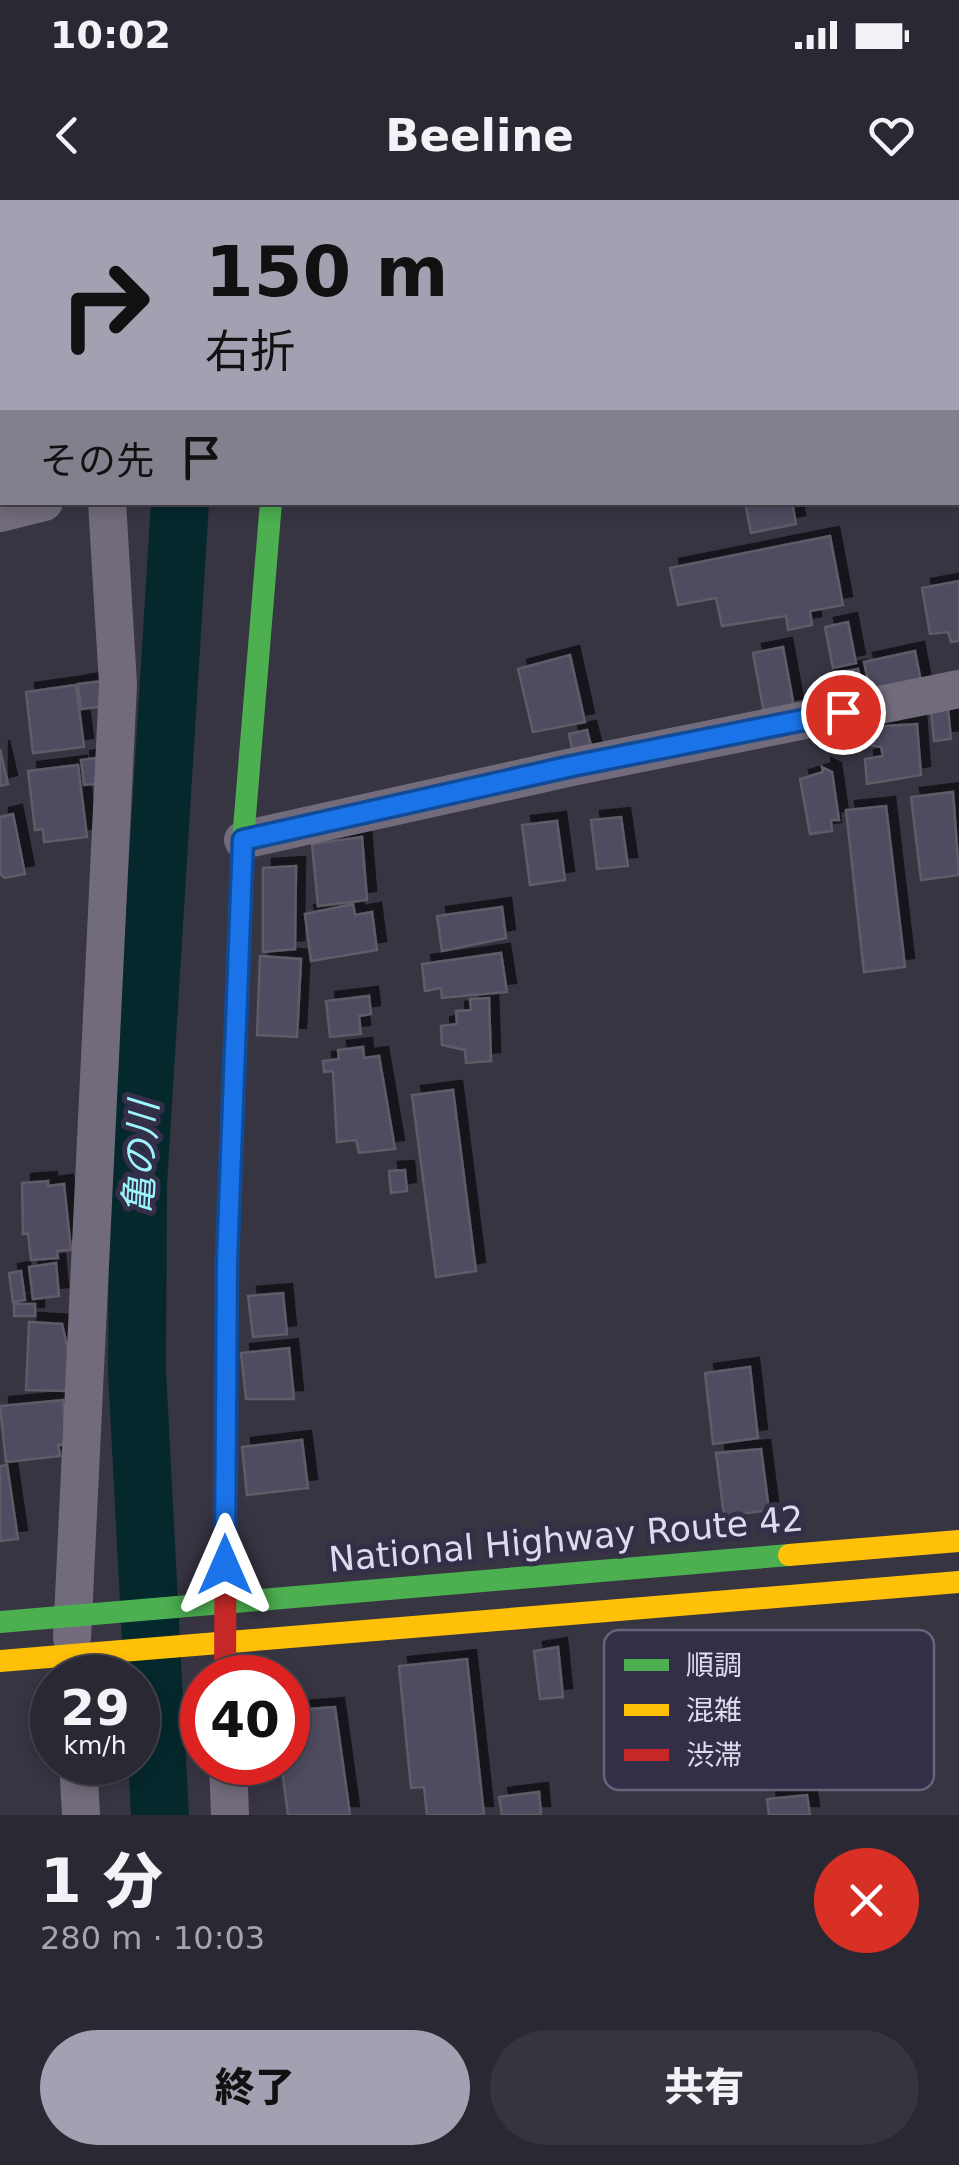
<!DOCTYPE html>
<html lang="ja">
<head>
<meta charset="utf-8">
<style>
  :root { --surface:#2a2832; --page:#36343e; --text:#f1f3f6; --muted:#a5a6ac; --line:#46444d; --accent:#a3a1b1 }
  body { margin:0; font-family:"DejaVu Sans","Noto Sans JP",sans-serif; background:var(--page); color:var(--text); height:100vh; display:flex; flex-direction:column; font-size:38px; white-space:nowrap }
  * { box-sizing:border-box; margin:0 }
  p { font-size:32px; color:var(--muted) }
  .icon { flex:none; width:55px; height:55px; fill:none; stroke:currentColor; stroke-width:2; stroke-linecap:round; stroke-linejoin:round }
  .map { position:relative; height:1615px; overflow:hidden }
  .side { display:flex; flex-direction:column; background:var(--surface); flex:1 }
  .side>* { flex:none }
  .hud { position:absolute; left:0px; top:0px; width:960px; height:305px; box-shadow:0 5px 15px #0003,0 0 0 2px var(--line); background:#a3a1b1; color:#111; overflow:hidden }
  .speed { position:absolute; left:30px; top:1455px; display:flex; gap:20px; font-size:50px; font-weight:700; text-align:center }
  .speed>* { display:grid; place-content:center; width:130px; height:130px; border-radius:50%; background:var(--surface); box-shadow:0 5px 15px #0003,0 0 0 2px var(--line); line-height:1 }
  .speed small { font-size:25px; font-weight:400 }
  .speed .limit { border:15px solid #d22; background:#fff; color:#111 }
  .pin { position:absolute; display:grid; place-items:center; width:85px; height:85px; color:#fff; margin:-42px; border:5px solid #fff; border-radius:50%; box-shadow:0 2px 10px #0007 }
  .me { position:absolute; width:110px; margin:-55px; rotate:0deg; stroke-linejoin:round; filter:drop-shadow(0 0 8px #0008) }
  .turn { display:flex; align-items:center; gap:35px; height:210px; padding:0 40px; font-size:45px }
  .turn .icon { width:130px; height:130px; stroke-width:2.5 }
  .turn b { display:block; font-size:70px; line-height:85px }
  .then { display:flex; align-items:center; height:95px; padding:0 40px; background:#0003; gap:20px; font-size:38px }
  .round { display:grid; place-items:center; flex:none; width:105px; height:105px; border-radius:52px; background:var(--page) }
  .headline { display:flex; align-items:center; justify-content:space-between; height:170px; padding:0 40px }
  h1 { font-size:60px; font-weight:800; line-height:75px }
  .primary-button { display:flex; gap:20px; margin-top:auto; padding:20px 40px }
  .primary-button a { flex:1; height:115px; border-radius:60px; background:var(--accent); color:#111; font-size:40px; font-weight:800; line-height:115px; text-align:center }
  .primary-button a+a { background:var(--page); color:var(--text) }
  .status { display:flex; justify-content:space-between; align-items:center; height:70px; padding:0 50px; background:var(--surface); direction:ltr }
  .status svg { height:28px; fill:currentColor }
  header { display:flex; justify-content:space-between; align-items:center; height:130px; padding:0 40px; background:var(--surface); font-size:45px; font-weight:800 }
  .map>svg:first-child { display:block }
</style>
</head>
<body>
<div class="status"><b>10:02</b><svg viewBox="0 0 49 12"><path d="M0 12V9h3v3zM5 12V6h3v6zM10 12V3h3v9zM15 12V0h3v12zM26 1h20v11H26zM47 4h2v5h-2z"/></svg></div>
<header><svg class="icon" aria-label="back" viewBox="0 0 24 24"><path d="M15 5l-7 7 7 7"/></svg>Beeline<svg class="icon" aria-label="heart" viewBox="0 0 24 24"><path d="M12 20l-8-8c-3-5 5-10 8-4 3-6 11-1 8 4z"/></svg></header>
<div class="map">
<svg width="959" height="1615" viewBox="0 0 959 1615">
  <defs>
    <filter id="shadow"><feDropShadow dx="9" dy="-9" stdDeviation="0" flood-color="#0009"/></filter>
  </defs>
  <rect width="100%" height="100%" fill="#383543"/>
  <g fill="none" stroke-linecap="round" stroke-linejoin="round">
    <path stroke="#05282d" stroke-width="58" d="M199 2V0
      M160 1615 137 1171 138 984 180 302"/>
  </g>
  <path fill="#504c60" stroke="#5e5b68" stroke-width="2.5" filter="url(#shadow)" d="M745 302H792L796 324 751 333Z
    M830 336 843 405 810 411 812 425 788 430 786 416 722 426 716 398 678 405 670 368Z
    M959 381V441L951 442 948 432 930 434 922 388Z
    M848 422 856 463 833 468 825 427Z
    M783 447 794 507 764 513 753 453Z
    M915 451 922 487 872 498 864 462Z
    M570 455 585 522 533 532 518 469Z
    M858 469 863 497 831 504 826 475Z
    M103 481 106 506 81 509 78 484Z
    M76 485 84 547 33 553 26 492Z
    M948 509 951 539 934 541 931 510Z
    M917 524 921 575 867 584 865 559 883 556 881 547 870 545V527Z
    M587 530 594 557 575 561 569 534Z
    M0 549 8 584 0 586Z
    M103 557 106 583 84 585 81 560Z
    M78 565 87 637 44 642 43 629 35 630 28 571Z
    M822 567 832 572 839 620H831L832 631 810 634 800 579 823 572Z
    M953 592 959 675 921 680 911 597Z
    M886 606 905 767 864 772 846 610Z
    M13 614 25 674 5 678 0 674V617Z
    M621 617 628 666 597 669 591 620Z
    M557 621 565 680 530 685 522 625Z
    M362 637 367 700 318 706 312 644Z
    M296 666 295 749 263 752V668Z
    M353 704 355 715 372 712 377 750 311 761 305 714Z
    M502 707 506 738 442 751 437 716Z
    M501 753 507 792 442 798 441 788 425 791 422 764Z
    M260 756 301 759 297 837 257 835Z
    M369 796 371 814 359 816 361 834 330 837 326 801Z
    M489 798 491 861 466 863 465 850 442 845 441 826 457 824 456 811 471 810 470 799Z
    M363 847 364 858 379 856 395 949 359 953 356 940 337 942 333 871 324 872 323 861 339 859 338 850Z
    M453 890 476 1071 436 1077 412 895Z
    M405 970 407 991 391 993 389 971Z
    M48 981V986L64 984 71 1050 57 1051 58 1058 31 1060 28 1033 23 1034 22 983Z
    M56 1063 59 1096 33 1099 29 1067Z
    M21 1071 25 1100 13 1102 9 1073Z
    M283 1093 287 1134 253 1137 248 1096Z
    M14 1104H35V1116H14Z
    M29 1122 62 1124 67 1146H72L70 1191 26 1190Z
    M289 1148 294 1199H246L241 1153Z
    M750 1167 758 1238 713 1244 705 1173Z
    M63 1200 66 1245H58L60 1256 6 1262 0 1206Z
    M302 1240 308 1288 247 1295 242 1247Z
    M761 1249 769 1310 724 1316 716 1253Z
    M7 1265 18 1339 0 1341V1266Z
    M558 1447 563 1497 540 1499 534 1451Z
    M467 1459 484 1615H427L424 1587 411 1588 399 1466Z
    M335 1507 350 1615H288L281 1562H288V1521L296 1510Z
    M539 1592 541 1615H502L499 1597Z
    M807 1595 810 1615H769L767 1599Z"/>
  <g fill="none" stroke-linecap="round" stroke-linejoin="round">
    <path stroke="#726b7b" stroke-width="38" d="M138 2V0
      M292 2V0
      M958 98 959 97
      M0 313 44 302
      M243 640 572 567 959 489
      M72 1438 118 484 107 302
      M78 1562 81 1615
      M228 1562 230 1615"/>
    <path stroke="#4caf50" stroke-width="22" d="M239 752 243 640 271 302
      M0 1422 789 1355"/>
    <path stroke="#ffc107" stroke-width="22" d="M789 1355 959 1341
      M0 1461 959 1382"/>
    <path stroke="#c62828" stroke-width="22" d="M225 1478 227 1060 239 752"/>
  </g>
  <g fill="none" stroke-linecap="round" stroke-linejoin="round">
    <g stroke="#114b97" stroke-width="25">
      <path id="route" d="M225 1365 227 1060 243 640 572 566 843 512"/>
    </g>
    <use href="#route" stroke="#1a73e8" stroke-width="18"/>
  </g>
  <g text-anchor="middle" dominant-baseline="central" stroke-width="10" stroke-linejoin="round" paint-order="stroke">
    <g font-size="35" fill="#dddbec" stroke="#342f49">
      <text transform="translate(566 1339) rotate(-5)">National Highway Route 42</text>
    </g>
    <g font-size="38" font-style="italic" fill="#9cf4fd" stroke="#342f49">
      <text transform="translate(141 958) rotate(-87)">亀の川</text>
    </g>
  </g>
  <rect x="604" y="1430" width="330" height="160" rx="15" fill="#342f49" stroke="#67637a" stroke-width="2.5"/>
  <rect x="624" y="1459" width="45" height="12" fill="#4caf50"/>
  <rect x="624" y="1504" width="45" height="12" fill="#ffc107"/>
  <rect x="624" y="1549" width="45" height="12" fill="#c62828"/>
  <g font-size="28" fill="#dddbec">
    <text x="686" y="1475">順調</text>
    <text x="686" y="1520">混雑</text>
    <text x="686" y="1565">渋滞</text>
  </g>
</svg>
<div class="speed"><div>29<small>km/h</small></div><div class="limit">40</div></div>
<div class="pin" style="left:843px;top:512px;background:#d93025"><svg class="icon" aria-label="arrive" viewBox="0 0 24 24"><path d="M6 21V4h12l-3 4 3 4H6"/></svg></div>
<svg class="me" style="left:225px;top:1365px" viewBox="-20 -20 40 40"><path d="M0-17L14 15 0 8-14 15z" fill="#1a73e8" stroke="#fff" stroke-width="4"/></svg>
<div class="hud">
<div class="turn"><svg class="icon" aria-label="right" viewBox="0 0 24 24"><path d="M7 20v-9h11M14 6l5 5-5 5"/></svg><div><b>150 m</b>右折</div></div>
<div class="then">その先<svg class="icon" aria-label="arrive" viewBox="0 0 24 24"><path d="M6 21V4h12l-3 4 3 4H6"/></svg></div>
</div>
</div>
<section class="side">
<div class="headline"><div><h1>1 分</h1><p>280 m · 10:03</p></div><a class="round" style="background:#d93025;color:#fff"><svg class="icon" aria-label="close" viewBox="0 0 24 24"><path d="M6 6l12 12M18 6L6 18"/></svg></a></div>
<div class="primary-button"><a>終了</a><a>共有</a></div>
</section>
</body>
</html>
